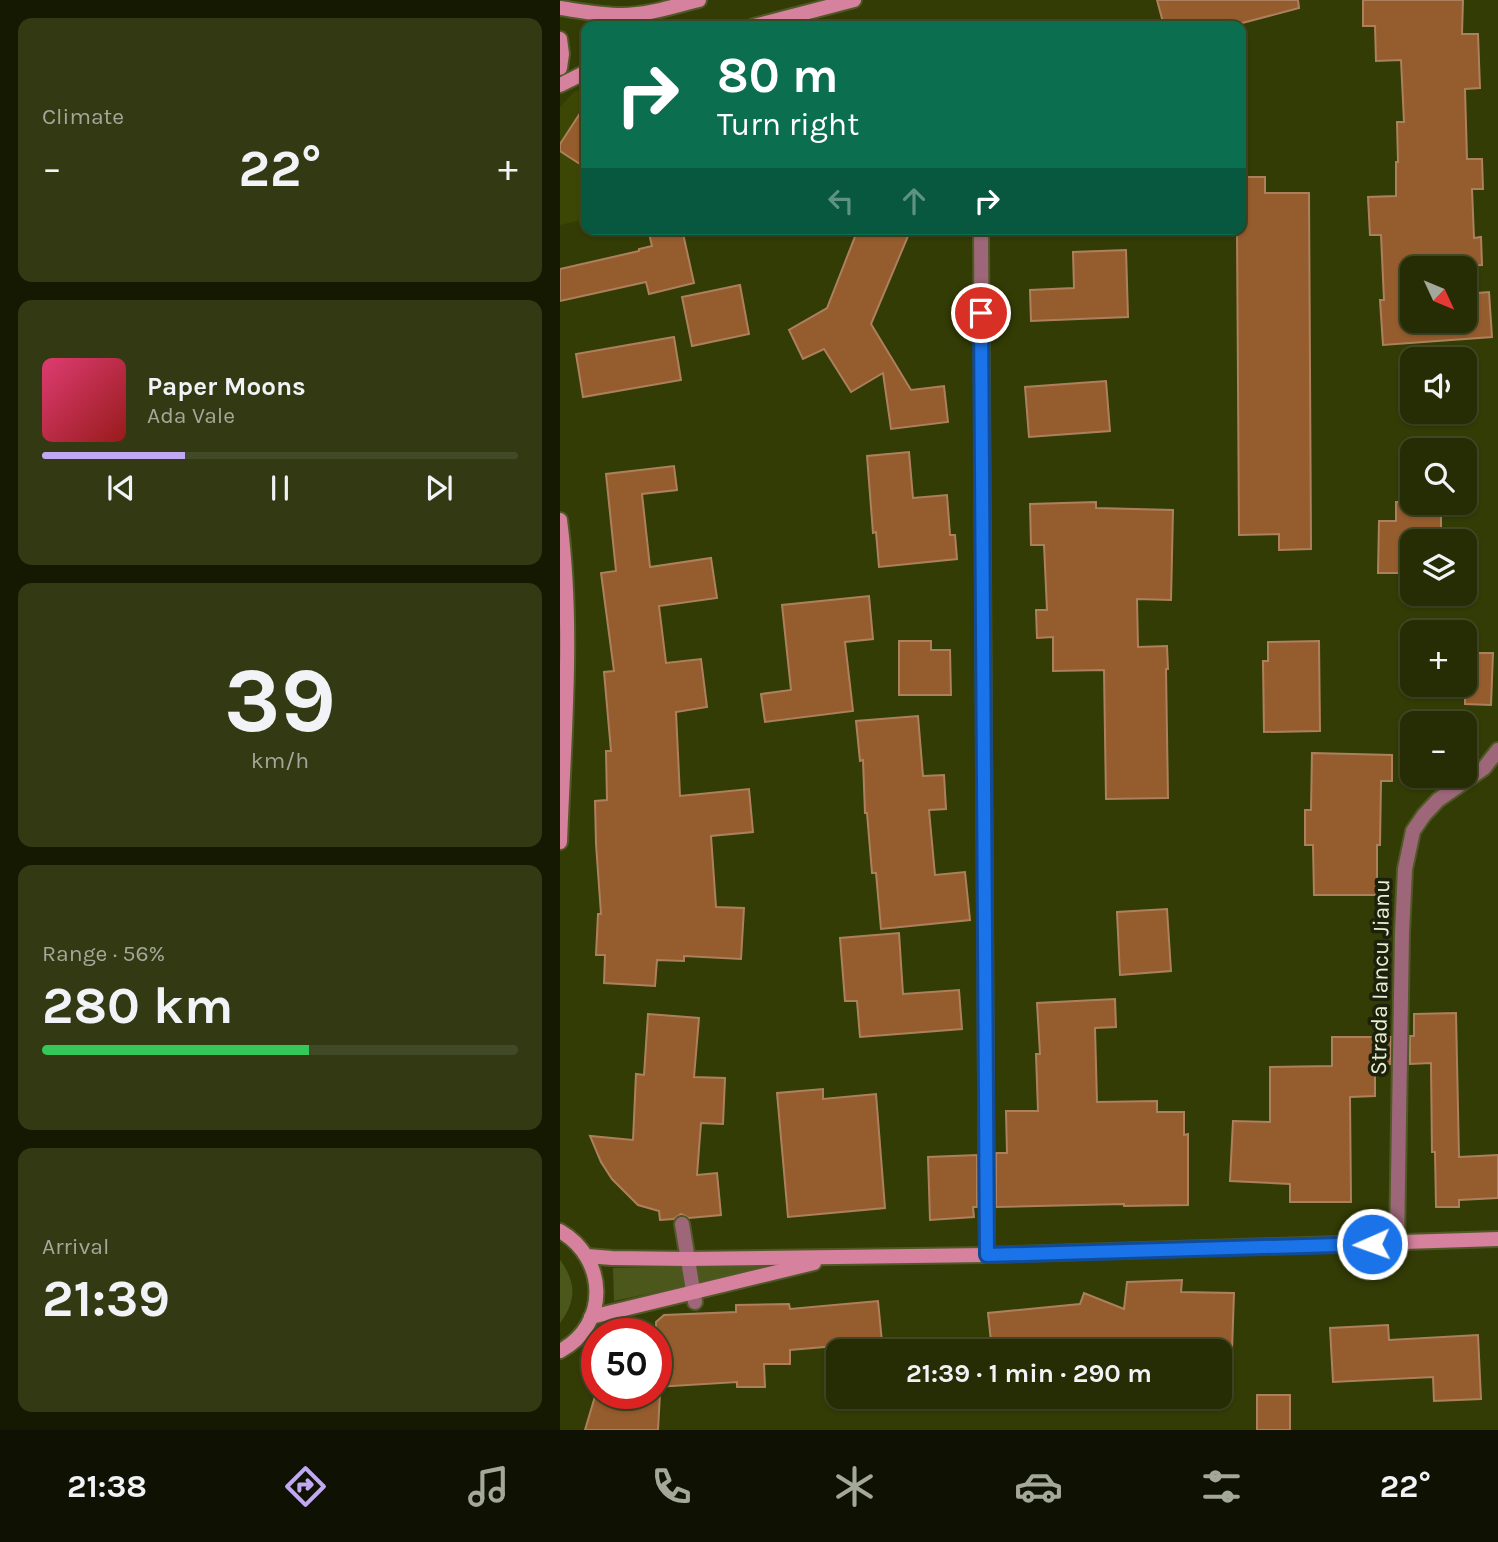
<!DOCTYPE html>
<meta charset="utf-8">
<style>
body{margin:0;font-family:Karla,sans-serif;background:#323913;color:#f1f3f6;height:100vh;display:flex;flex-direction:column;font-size:26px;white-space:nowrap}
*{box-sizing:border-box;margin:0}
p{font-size:23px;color:#a4a89a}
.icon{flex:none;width:38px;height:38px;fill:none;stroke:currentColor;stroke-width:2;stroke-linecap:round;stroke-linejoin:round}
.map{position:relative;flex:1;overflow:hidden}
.side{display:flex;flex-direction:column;gap:18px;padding:18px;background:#151902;width:560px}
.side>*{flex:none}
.banner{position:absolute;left:21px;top:21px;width:665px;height:214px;border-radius:14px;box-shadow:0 2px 5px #0004,0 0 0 2px #424926;background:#0b6e4f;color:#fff;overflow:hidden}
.needle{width:46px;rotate:134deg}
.tools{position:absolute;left:840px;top:256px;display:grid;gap:14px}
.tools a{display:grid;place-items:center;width:77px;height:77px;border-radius:14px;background:#262d04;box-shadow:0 2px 5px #0004,0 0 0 2px #424926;font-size:35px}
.speed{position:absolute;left:21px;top:1318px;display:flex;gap:14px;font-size:35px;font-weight:700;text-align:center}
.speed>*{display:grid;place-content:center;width:91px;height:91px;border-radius:50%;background:#262d04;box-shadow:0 2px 5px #0004,0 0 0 2px #424926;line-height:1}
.speed .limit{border:10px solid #d22;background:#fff;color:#111}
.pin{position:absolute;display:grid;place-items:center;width:60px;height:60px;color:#fff;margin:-30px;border:4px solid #fff;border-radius:50%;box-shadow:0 2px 7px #0007}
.me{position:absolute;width:77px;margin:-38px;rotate:268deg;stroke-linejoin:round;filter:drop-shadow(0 0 5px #0008)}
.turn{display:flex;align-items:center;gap:24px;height:147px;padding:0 21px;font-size:32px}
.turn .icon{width:91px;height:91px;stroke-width:2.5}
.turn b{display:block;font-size:49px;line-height:60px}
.lanes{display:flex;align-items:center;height:66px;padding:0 21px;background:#0003;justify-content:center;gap:35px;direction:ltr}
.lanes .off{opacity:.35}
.big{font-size:52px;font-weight:700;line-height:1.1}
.side .card{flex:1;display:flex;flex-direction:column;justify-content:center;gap:10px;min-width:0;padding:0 24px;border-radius:14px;background:#323913}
.side .dial{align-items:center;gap:0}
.dial b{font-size:91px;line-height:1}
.song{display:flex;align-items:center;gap:21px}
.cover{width:84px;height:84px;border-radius:10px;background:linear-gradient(135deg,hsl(340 70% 55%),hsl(0 70% 35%))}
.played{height:7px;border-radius:4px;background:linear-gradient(90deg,#c0a8f3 30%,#424926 30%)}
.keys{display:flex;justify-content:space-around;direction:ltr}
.heat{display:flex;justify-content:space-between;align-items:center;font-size:38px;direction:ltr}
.charge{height:10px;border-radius:5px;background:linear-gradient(90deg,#34c759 56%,#424926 0)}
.trip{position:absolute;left:266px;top:1339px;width:406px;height:70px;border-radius:14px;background:#262d04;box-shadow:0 2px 5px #0004,0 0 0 2px #424926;font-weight:700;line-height:70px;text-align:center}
.tabs{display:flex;height:112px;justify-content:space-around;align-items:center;background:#0f1202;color:#a4a89a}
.tabs .icon{width:49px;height:49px}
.tabs .selected{color:#c0a8f3}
.tabs b{font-size:32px;color:#f1f3f6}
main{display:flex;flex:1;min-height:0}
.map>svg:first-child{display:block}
</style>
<main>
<section class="side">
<div class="card"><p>Climate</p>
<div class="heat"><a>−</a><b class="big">22°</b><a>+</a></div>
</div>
<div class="card">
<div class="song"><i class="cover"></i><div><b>Paper Moons</b><p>Ada Vale</p></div></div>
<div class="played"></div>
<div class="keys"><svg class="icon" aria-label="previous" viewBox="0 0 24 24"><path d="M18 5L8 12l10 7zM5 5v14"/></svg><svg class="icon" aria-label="pause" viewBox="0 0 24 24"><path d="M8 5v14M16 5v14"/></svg><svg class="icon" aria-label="next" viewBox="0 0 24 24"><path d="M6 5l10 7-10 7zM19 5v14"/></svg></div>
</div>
<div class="card dial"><b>39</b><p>km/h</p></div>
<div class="card"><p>Range · 56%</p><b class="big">280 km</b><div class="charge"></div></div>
<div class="card"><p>Arrival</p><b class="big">21:39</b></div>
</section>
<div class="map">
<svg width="938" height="1430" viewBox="0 0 938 1430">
<rect width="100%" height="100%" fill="#333c05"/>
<path fill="#3d4705" d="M26,87V219L0,225V107L14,92Z"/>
<g fill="#4c571b">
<path d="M0,1260C16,1282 17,1300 0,1323Z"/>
<path d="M229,1264L54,1301L53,1268Z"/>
</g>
<g fill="#955c2d" stroke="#ad805d" stroke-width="2">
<path d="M597,0H738L739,8L671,26H604Z"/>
<path d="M803,0H903L902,34H918L920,88L905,89L907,159H922L923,189H912L914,238L921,237L922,265L852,268V320H905V294L929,292L932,337L823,345L820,300H824L821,235H810L808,197L836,196V162H838L837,122H844L841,60L816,61L815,26H803Z"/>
<path d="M26,104V168L0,151V144Z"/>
<path d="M681,177H705V193H749L751,549L719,550V534L679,535L677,229H681Z"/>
<path d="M88,229H122L134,283L89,294L86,282L0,301V269L79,251V249L92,246Z"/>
<path d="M298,229H351L311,324L351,390L384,386L388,422L331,429L323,373L291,392L264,349L243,359L229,330L267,308Z"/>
<path d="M566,250L568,317L471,321L470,290L514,288L513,252Z"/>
<path d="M180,285L189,334L132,346L122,297Z"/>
<path d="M114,337L121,380L23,397L16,354Z"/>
<path d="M546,381L550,431L469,437L465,387Z"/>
<path d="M349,452L353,498L387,495L390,535H395L397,559L319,567L316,532L313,533L307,456Z"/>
<path d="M114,466L117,490L82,494L90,567L151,558L157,598L99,606L106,663L141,659L147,707L116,712L120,796L189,789L193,832L151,836L156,907L184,908L181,959L124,956V961L97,960L95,986L44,983L45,955H36L38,914H41L36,844L35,801L47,800L46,751H51L44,672L54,671L41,573L56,571L46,474Z"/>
<path d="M536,502V508L613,510L611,600L577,599L578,647L607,646L608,669H606L608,798L546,799L544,670L493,671V637L477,638L476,610H487L484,545H471L470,504Z"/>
<path d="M836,502H881V541H852V545H846V573H818L819,521H836Z"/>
<path d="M309,596L313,639L285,642L293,711L205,722L201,694L231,690L222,605Z"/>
<path d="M339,641H371V650H390L391,695H339Z"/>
<path d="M759,641L760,731L704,732L703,661H708V642Z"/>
<path d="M905,653H933L931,705L905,704Z"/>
<path d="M358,716L363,776L384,775L386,809L369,810L375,875L405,872L410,920L321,929L316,873H312L307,813H305L303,760L300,761L296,721Z"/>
<path d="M752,753L832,755V781H821L820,845H817V895H754L753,845H745V810H751Z"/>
<path d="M607,909L611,971L560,975L557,912Z"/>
<path d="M339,933L343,994L399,990L402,1029L300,1037L297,1001H285L280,938Z"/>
<path d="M555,999L556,1027L535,1028L537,1102L597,1101V1112H624V1135L628,1134V1205L564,1206V1204L436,1207V1153H447L446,1111H478L476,1054H480L477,1003Z"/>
<path d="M896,1013L899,1157L938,1155V1198L899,1200V1207H876L875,1152H872L871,1063L850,1064V1036H854V1014Z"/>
<path d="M88,1014L139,1018L134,1077L165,1078L163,1124L141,1123L137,1175L157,1173L161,1215L129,1218L121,1214L114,1219L100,1220L99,1211L78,1205L52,1179L41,1162L30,1136L73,1140L76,1074L84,1075Z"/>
<path d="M772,1037H831L830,1064H815V1096L790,1097L791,1202H730V1184L670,1181L673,1121L710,1122V1067L772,1066Z"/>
<path d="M263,1089V1099L316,1094L325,1208L228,1217L217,1093Z"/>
<path d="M417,1155V1207H413L414,1217L370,1220L368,1157Z"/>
<path d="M622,1280L621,1292L674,1293L672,1351H432L428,1313L520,1304L524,1293L564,1309L567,1282Z"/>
<path d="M318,1301L322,1342L230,1350V1364H204L205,1387H177V1382L96,1387V1322L104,1315L176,1312V1305L229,1304L230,1309Z"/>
<path d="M828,1325L829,1340L918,1335L921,1399L874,1401L873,1377L773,1382L770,1328Z"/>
<path d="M36,1393H100L98,1430H25Z"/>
<rect x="697" y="1395" width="33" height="35"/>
</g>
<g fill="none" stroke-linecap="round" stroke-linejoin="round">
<g stroke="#505926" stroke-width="18">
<path id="pedestrian" d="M122,1224L135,1302"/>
</g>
<g stroke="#505926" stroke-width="18">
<path id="minor" d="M421,229L427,1255"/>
</g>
<g stroke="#505926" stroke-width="18">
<path id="tertiary" d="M837,1243L842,933L845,869L853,831L864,815L878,800L924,768L938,750"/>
</g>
<g stroke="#505926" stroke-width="18">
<g id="secondary">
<path d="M0,8C20,11 41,15 62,15C88,15 114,6 139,0"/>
<path d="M194,26L294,0"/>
<path d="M0,39L2,54L0,68"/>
<path d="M0,85L26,72"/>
<path d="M0,520C14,627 4,735 0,842"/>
<path d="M0,1231C47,1258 50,1324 0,1351"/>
<path d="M27,1256L52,1258L128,1259L427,1255L938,1239"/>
<path d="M31,1317L254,1263"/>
</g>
</g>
<use href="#pedestrian" stroke="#9d6779" stroke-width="14"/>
<use href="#minor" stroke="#9d6779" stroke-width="14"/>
<use href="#tertiary" stroke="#9d6779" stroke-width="14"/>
<use href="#secondary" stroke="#d6819e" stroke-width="14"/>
</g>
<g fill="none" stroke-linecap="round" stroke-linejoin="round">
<g stroke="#114b97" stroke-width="18">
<path id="route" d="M421,313L427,1255L812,1244"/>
</g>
<use href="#route" stroke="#1a73e8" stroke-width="12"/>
</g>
<g text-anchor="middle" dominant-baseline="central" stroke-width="7" stroke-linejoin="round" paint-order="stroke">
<g font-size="23" fill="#e8efd3" stroke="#1c210b">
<text transform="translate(820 977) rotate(-89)">Strada Iancu Jianu</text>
</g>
</g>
</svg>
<div class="tools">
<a><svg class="needle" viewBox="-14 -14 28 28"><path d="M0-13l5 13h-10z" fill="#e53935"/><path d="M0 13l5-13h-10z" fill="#a4a89a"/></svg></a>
<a><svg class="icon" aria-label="sound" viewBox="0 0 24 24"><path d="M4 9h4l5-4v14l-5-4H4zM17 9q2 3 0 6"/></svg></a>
<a><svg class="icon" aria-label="search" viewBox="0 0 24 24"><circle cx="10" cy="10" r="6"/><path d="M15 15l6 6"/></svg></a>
<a><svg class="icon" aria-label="layers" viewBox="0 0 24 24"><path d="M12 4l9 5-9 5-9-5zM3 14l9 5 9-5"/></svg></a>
<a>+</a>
<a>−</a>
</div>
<div class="speed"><div class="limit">50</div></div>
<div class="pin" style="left:421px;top:313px;background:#d93025"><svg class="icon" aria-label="arrive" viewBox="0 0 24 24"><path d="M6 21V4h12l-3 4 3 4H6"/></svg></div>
<svg class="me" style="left:812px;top:1244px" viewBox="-20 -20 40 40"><circle r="17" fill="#1a73e8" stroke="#fff" stroke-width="3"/><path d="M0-11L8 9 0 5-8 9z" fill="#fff"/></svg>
<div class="trip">21:39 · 1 min · 290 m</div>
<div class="banner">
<div class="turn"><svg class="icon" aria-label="right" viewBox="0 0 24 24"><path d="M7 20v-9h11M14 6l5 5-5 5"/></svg><div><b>80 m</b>Turn right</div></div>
<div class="lanes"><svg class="icon off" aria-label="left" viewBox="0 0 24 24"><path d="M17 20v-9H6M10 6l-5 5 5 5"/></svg><svg class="icon off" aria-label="ahead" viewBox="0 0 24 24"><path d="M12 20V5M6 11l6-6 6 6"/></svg><svg class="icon" aria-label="right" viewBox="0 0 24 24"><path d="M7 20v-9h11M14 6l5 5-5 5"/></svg></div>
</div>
</div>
</main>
<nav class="tabs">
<b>21:38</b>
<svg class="icon selected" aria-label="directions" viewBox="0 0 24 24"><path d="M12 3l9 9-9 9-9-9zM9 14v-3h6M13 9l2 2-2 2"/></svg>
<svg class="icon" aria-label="music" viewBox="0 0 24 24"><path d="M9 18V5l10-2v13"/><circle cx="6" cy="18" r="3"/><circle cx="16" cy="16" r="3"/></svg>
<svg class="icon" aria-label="phone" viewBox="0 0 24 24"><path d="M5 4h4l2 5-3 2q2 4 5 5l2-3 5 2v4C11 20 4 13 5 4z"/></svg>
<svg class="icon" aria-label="climate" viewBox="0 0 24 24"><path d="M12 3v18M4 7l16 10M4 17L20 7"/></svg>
<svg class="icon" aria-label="car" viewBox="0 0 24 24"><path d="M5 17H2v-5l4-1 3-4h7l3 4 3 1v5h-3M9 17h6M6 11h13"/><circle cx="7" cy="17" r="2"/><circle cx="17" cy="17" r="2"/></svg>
<svg class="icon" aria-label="filters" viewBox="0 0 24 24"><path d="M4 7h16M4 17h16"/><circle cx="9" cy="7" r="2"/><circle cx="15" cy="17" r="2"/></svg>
<b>22°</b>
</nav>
